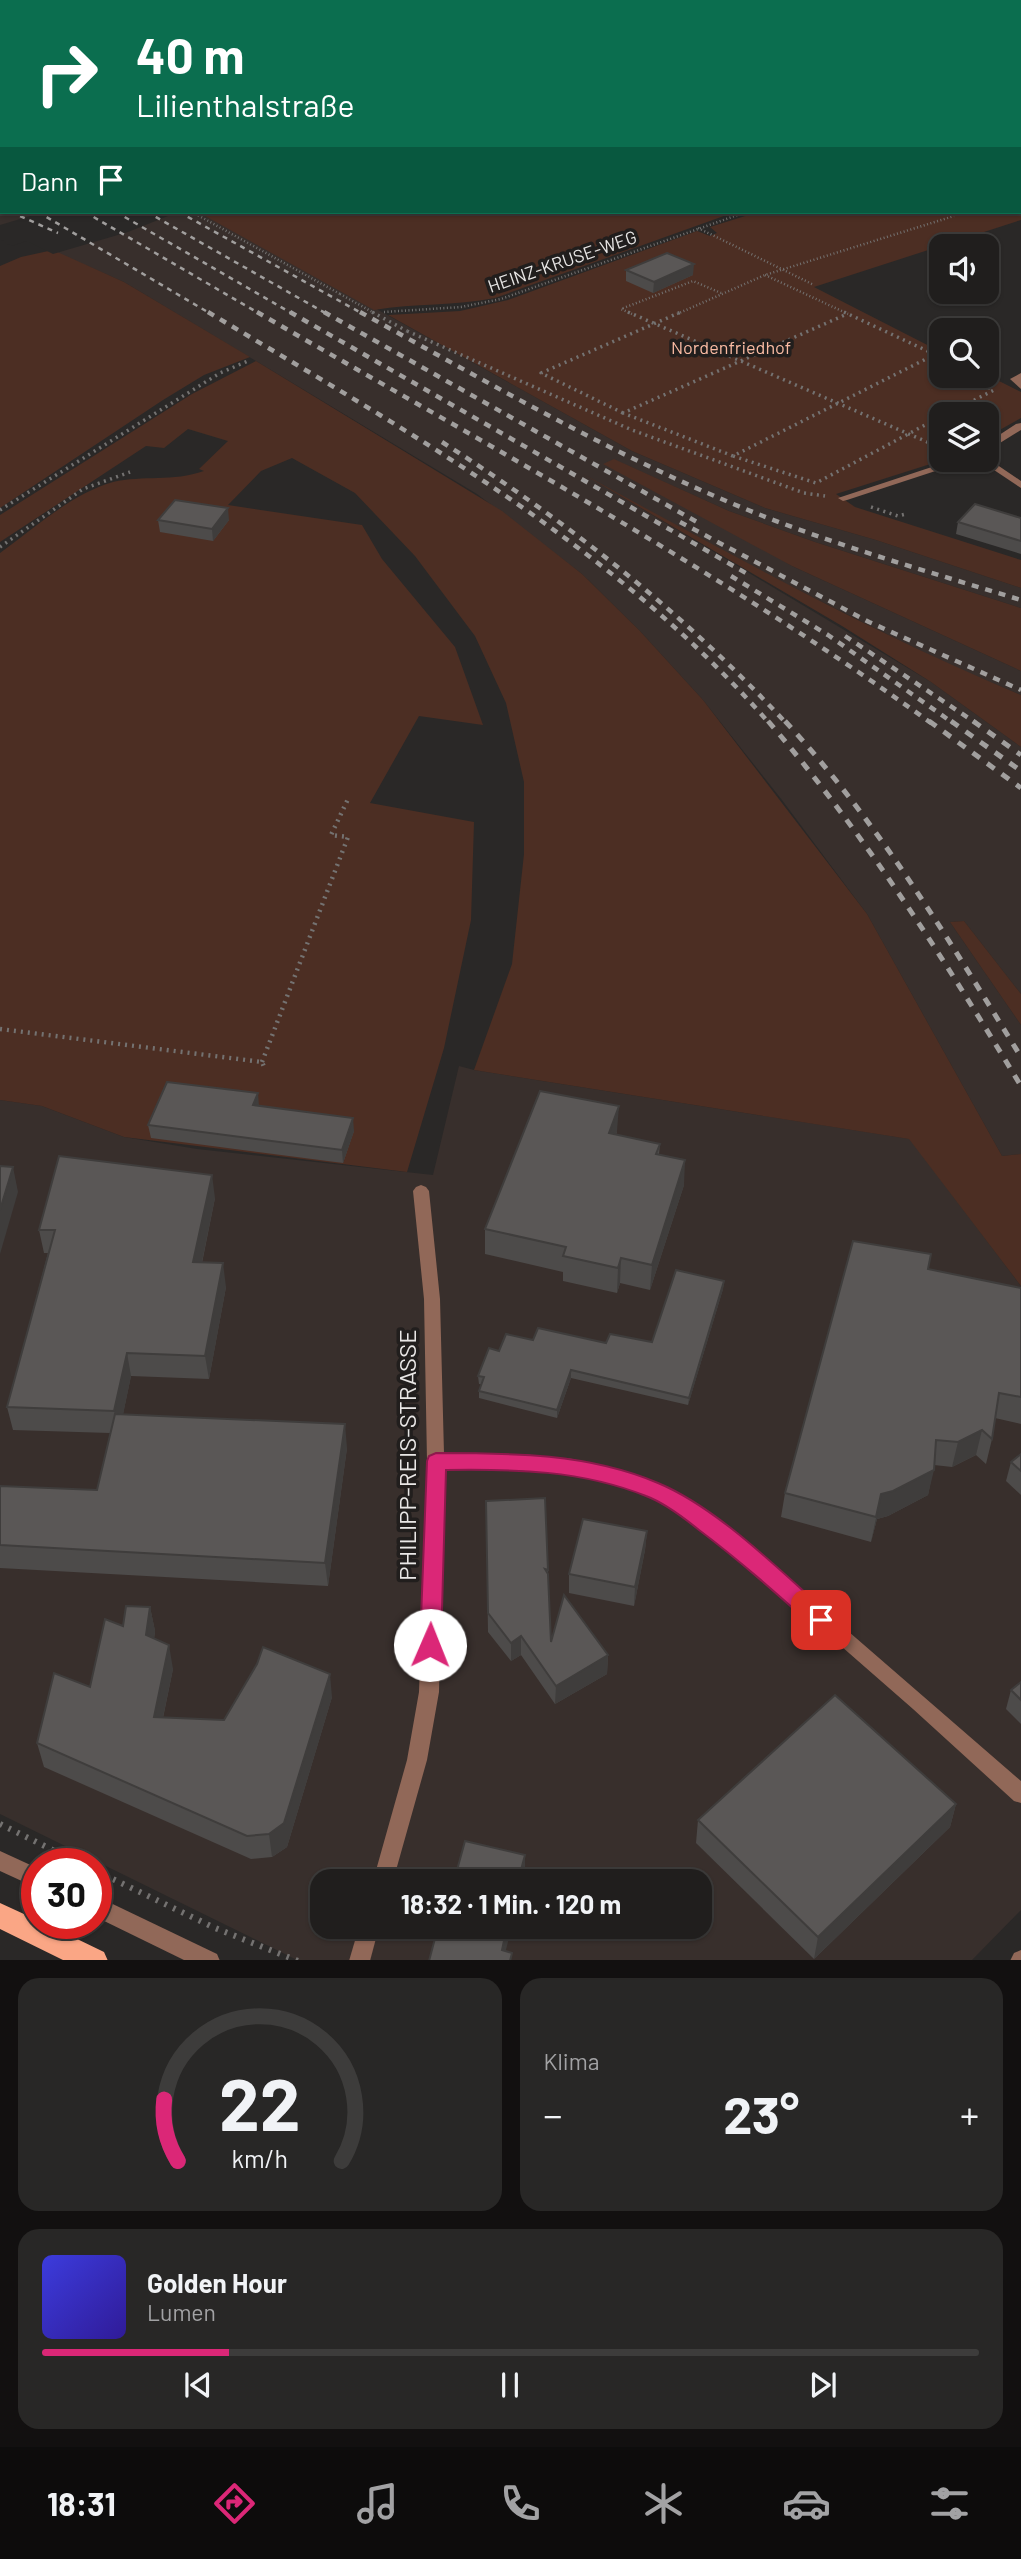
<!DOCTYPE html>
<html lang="de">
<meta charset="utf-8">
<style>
body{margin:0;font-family:Barlow,sans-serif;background:#282726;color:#f1f3f6;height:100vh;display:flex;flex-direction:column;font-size:26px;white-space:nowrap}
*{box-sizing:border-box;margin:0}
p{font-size:23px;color:#a2a2a4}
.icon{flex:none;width:38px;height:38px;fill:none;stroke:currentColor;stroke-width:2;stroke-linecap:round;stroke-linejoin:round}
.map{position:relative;height:1960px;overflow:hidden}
.sheet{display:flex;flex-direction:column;gap:18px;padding:18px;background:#121010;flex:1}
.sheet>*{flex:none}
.guide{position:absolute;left:0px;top:0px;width:1022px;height:214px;box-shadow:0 2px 5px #0004,0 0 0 2px #3d3c3b;background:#0b6e4f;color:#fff;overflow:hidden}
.tools{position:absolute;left:929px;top:234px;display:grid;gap:14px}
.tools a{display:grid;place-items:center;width:70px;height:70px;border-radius:14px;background:#201e1d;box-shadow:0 2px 5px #0004,0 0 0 2px #3d3c3b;font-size:35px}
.speed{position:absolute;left:21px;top:1848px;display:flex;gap:14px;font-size:35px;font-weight:700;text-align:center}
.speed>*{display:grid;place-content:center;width:91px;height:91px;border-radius:50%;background:#201e1d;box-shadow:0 2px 5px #0004,0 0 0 2px #3d3c3b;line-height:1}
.speed .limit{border:10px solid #d22;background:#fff;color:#111}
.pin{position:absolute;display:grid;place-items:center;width:60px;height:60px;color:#fff;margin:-30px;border-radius:14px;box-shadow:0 4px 10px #0006}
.me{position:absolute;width:77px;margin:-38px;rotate:1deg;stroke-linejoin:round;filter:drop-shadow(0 0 5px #0008)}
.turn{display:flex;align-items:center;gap:24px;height:147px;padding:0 21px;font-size:32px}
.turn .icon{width:91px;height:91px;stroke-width:2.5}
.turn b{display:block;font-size:49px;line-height:60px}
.then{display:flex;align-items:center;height:66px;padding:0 21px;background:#0003;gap:14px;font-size:26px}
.big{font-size:52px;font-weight:700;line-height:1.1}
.sheet .card{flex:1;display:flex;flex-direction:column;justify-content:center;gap:10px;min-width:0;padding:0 24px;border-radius:21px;background:#282726}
.sheet .dial{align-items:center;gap:0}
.dial svg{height:182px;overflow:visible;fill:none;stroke:#3d3c3b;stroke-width:7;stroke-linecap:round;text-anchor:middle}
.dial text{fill:#f1f3f6;stroke:none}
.song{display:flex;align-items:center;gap:21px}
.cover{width:84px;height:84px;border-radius:10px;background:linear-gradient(135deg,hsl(240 70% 55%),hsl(250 70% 35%))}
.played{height:7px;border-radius:4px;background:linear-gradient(90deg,#db2777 20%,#3d3c3b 20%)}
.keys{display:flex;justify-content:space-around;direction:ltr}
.heat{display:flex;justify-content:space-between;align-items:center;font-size:38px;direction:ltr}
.sheet .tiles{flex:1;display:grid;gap:18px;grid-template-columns:1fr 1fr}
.card:last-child{grid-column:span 2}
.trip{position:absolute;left:310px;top:1869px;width:402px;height:70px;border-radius:21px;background:#201e1d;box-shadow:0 2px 5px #0004,0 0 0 2px #3d3c3b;font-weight:700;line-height:70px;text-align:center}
.tab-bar{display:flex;height:112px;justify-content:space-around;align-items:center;background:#0d0c0c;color:#a2a2a4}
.tab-bar .icon{width:49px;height:49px}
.tab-bar .selected{color:#db2777}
.tab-bar b{font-size:32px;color:#f1f3f6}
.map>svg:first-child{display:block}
</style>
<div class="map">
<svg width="1021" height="1961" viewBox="0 0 1021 1961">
<rect width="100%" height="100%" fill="#2a2827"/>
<g fill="#382f2c" fill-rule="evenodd">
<path d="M0,0H551L2,2V212H202L632,451L765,508L876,540L1021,588V608L815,542L729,511L615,460L792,566L1021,671V695L953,667L772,577L614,492L931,682L1021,747V994L964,921L950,922L1021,1025V1154L1002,1156L867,914L782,800L703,700L639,630L582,574L477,494L256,361L124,282L0,228Z"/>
<path d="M459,1066L474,1070L910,1139L1021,1286V1910L972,1960H297L0,1814V1100L42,1106L124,1137L197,1149L433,1175ZM322,1881H700V1927H322Z"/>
</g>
<g fill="#4c2e23">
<path d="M1021,152V220L814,287L941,352L942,376L987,375L1021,392V418L987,437V415H942L943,460L836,494L855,507L1021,560V588L876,540L765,508L632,451L388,315L460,311L508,300L697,231L710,236L717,233L710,227L758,212H1020Z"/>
<path d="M198,212H735L495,298C455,306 415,303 374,310Z"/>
<path d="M53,250L124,282L250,357L204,375L163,400L0,508V266L21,257Z"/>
<path d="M256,361L502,511L582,574L639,630L703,700L867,914L1002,1156L1021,1154V1286L909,1139L474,1070L512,964L524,854V782L506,703L475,636L415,556L355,493L292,458L261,471L228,505L362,525L382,559L455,647L483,725L419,716L370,803L474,822L471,920L444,1048L407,1172L124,1137L42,1106L0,1100V553C35,528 71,494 113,482C143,475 173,482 204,471L199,469L228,441L188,429L164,448L146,446L0,542V515L192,394Z"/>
<path d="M614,459L729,511L815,542L1021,608V671L792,566L603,464Z"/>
<path d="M583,474C726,552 870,632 1021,695V747L931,682L842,626Z"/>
<path d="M964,921L1021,994V1025L950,922Z"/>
</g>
<path fill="#2a2827" d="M44,212H178L128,232L53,254L27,241L11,246L0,239V225Z"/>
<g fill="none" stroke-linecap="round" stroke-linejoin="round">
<g stroke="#747271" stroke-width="2.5" stroke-dasharray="1 2.5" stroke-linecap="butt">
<path d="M535,2L541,0"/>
<path d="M725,2L731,0"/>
<path d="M192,212L340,294"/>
<path d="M0,213L5,212"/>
<path d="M698,228L814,285"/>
<path d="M765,275L848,314"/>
<path d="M384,312L461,307L501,299L746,212"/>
<path d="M632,314L621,309L693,281L721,293"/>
<path d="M677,314L765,275L954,216"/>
</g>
<g stroke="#747271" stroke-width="3.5" stroke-dasharray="2 4.5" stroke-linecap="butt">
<path d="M628,312L941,448"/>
<path d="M844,312L934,354L929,358"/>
<path d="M407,331L632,430L804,493L825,496"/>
<path d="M942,365L928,358L733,456L816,483L942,416"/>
<path d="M965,376L993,390"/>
<path d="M623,413L541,373L681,312"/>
<path d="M945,415L994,390"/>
<path d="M733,456L623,413L847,314"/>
<path d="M871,507L898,516L906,514"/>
<path d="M0,510L220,373L248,361"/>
<path d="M0,547L83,489L130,472"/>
</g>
<g stroke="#747271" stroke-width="4.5" stroke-dasharray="2 5" stroke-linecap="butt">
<path d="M0,1029L262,1062L265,1069"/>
<path d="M262,1062L348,837L331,835L348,799"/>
</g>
<g stroke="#747271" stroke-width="6" stroke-dasharray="2.5 7" stroke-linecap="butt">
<path d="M0,1824L81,1864"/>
<path d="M96,1871L215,1928L298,1961"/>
</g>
<g fill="#916858" fill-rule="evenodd">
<path d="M0,1851L37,1868V1888L0,1871Z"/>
<path d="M96,1896L217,1954L220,1961H186L96,1917Z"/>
</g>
<g fill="#916858" fill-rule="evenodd">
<path d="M1021,373V389L1010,379Z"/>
<path d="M1021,423V430L987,451V443L1016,424Z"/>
<path d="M987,458L1021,481V488L979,460H987Z"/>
<path d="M953,460H969L847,500L843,501L838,498Z"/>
<path d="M421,1185L426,1187L429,1191L440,1299L444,1454H521L573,1459L658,1484L690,1502L750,1546L1021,1781V1803L1014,1801L913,1709L738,1556L678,1512L647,1495L573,1473L521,1468H444L439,1692L427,1760L393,1881H373L407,1760L419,1692L427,1461L424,1299L413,1191L416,1187Z"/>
<path d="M359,1927H379L370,1961H349Z"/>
<path d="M1021,1950V1961H1010L1014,1953Z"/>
</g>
<g fill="#cc8b72" fill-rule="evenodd">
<path d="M423,0H437L435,2Z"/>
<rect x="0" y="168" width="2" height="4"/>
</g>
<path fill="#faa685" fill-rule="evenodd" d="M0,1903L37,1920V1923H44L104,1952L108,1961H65L0,1929Z"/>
<g stroke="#a19f9e" stroke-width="2.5" stroke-dasharray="5 5" stroke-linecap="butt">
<path d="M337,2L347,0"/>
<path d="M357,2L369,0"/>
<path d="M0,116L2,118"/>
<path d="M11,212L58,233"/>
<path d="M38,212L211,314"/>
<path d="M85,212L260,314"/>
<path d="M116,212L293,314"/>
<path d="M147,212L327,314"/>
<path d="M179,212L363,314"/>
</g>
<g stroke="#a19f9e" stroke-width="4.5" stroke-dasharray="7 7" stroke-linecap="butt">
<path d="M208,312C407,431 615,546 769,723"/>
<path d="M257,312C485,444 718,569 931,723"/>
<path d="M290,312L751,576"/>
<path d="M324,312L697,522"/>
<path d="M360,312C491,384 619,459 758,514C844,548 933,573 1021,600"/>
<path d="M442,442C569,523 684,613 786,723"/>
<path d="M680,522L869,622L1021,690"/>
<path d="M731,576L828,635L953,723"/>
<path d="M845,636L976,723"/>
</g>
<g stroke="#a19f9e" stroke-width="5" stroke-dasharray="9 9" stroke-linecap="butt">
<path d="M768,721C865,834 944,959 1021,1086"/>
<path d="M785,721C879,823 949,940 1021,1057"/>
<path d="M929,721L1021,788"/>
<path d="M951,721L1021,771"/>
<path d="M973,721L1021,755"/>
</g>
<path stroke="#747271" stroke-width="2.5" stroke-dasharray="1 2.5" stroke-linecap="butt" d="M340,294L376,314"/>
<path stroke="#747271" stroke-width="3.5" stroke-dasharray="2 4.5" stroke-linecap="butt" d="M372,312L407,331"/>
</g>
<g fill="#4d4b4a">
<path d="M626,270L693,275L653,293L626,281Z"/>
<path d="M1021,518V554L956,534L958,522Z"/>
<path d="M158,520H229L213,541L160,532Z"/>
<path d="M259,1106L354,1131L343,1163L151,1138L148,1125Z"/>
<path d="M617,1131L616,1135L660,1144L659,1154L684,1185L650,1290L620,1283L617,1293L563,1281V1272L485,1254V1229Z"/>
<path d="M215,1198L202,1263L226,1287L209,1379L131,1376L123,1414L347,1448L328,1586L0,1568V1486L97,1490L110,1433L13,1430L7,1407L48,1253H44L39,1230Z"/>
<path d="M928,1269L1021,1288V1424L995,1418L992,1439L986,1464L976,1455L952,1467L934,1465L928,1495L888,1516L877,1519L871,1542L781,1517L785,1493Z"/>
<path d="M724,1281L723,1289L688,1405L571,1378L557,1418L479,1398V1391L481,1384H479L478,1376L499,1351L606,1343L652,1342Z"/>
<path d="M1021,1454V1495L1006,1481L1011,1462Z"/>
<path d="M545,1498L551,1642L608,1655L607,1674L555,1704L521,1655L511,1661L488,1632L486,1501Z"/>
<path d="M647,1531L645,1550L634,1606L569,1593V1574Z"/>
<path d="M150,1607L155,1631L154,1639L173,1669L163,1718L224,1720L332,1697L287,1847L272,1857L251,1859L44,1767L37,1743L90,1687L123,1626Z"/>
<path d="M1021,1682V1724L1006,1709L1011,1690Z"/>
<path d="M956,1804L950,1827L814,1959L696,1843L698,1820Z"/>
</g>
<g fill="#3f3d3c">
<path d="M694,264L693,275L653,293L654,282Z"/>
<path d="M228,508L229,520L213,541L212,529Z"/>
<path d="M258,1093L259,1106L253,1105Z"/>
<path d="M619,1106L617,1131L608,1158L609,1133Z"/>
<path d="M353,1118L354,1131L343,1163L342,1150Z"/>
<path d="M685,1160L684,1185L650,1290L652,1265Z"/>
<path d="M13,1167L18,1192L0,1254V1210Z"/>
<path d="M212,1175L215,1198L197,1286L193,1262Z"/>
<path d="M621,1258L620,1283L617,1293L618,1268Z"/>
<path d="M223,1263L226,1287L209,1379L205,1356Z"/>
<path d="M724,1281L723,1289L688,1405L689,1398Z"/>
<path d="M127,1353L131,1376L119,1434L114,1411Z"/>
<path d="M571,1370V1378L557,1418V1410Z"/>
<path d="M345,1424L347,1448L328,1586L325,1563Z"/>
<path d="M982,1430L976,1455L952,1467L958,1442Z"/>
<path d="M934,1470L928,1495L888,1516L877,1519L871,1542L881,1494Z"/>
<path d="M647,1531L645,1550L634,1606L635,1587Z"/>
<path d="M150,1607L155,1631L151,1660L146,1635Z"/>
<path d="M521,1636V1655L511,1661V1643Z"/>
<path d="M169,1645L173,1669L158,1741L154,1717Z"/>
<path d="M608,1655L607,1674L555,1704L556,1686Z"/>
<path d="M330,1674L332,1697L287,1847L272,1857L269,1834Z"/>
<path d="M956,1804L950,1827L814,1959L818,1937Z"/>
<path d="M525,1855V1872L523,1881H518Z"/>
<path d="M507,1927H512L503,1961L502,1950Z"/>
</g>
<g fill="#5a5756" stroke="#3f3d3c" stroke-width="2">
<path d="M667,253L694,264L654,282L626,270Z"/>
<path d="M175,500L228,508L212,529L158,520Z"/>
<path d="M975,504L1021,518V541L958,522Z"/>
<path d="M167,1082L258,1093L253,1105L353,1118L342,1150L148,1125Z"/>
<path d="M540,1091L619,1106L609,1133L660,1144L656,1154L685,1160L652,1265L621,1258L618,1268L563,1256L566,1247L485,1229Z"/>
<path d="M59,1156L212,1175L193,1262L223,1263L205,1356L127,1353L114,1411L7,1407L55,1230H39Z"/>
<path d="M0,1166L13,1167L0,1210Z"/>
<path d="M853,1241L931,1254L928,1269L1021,1288V1397L999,1393L992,1439L982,1430L958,1442L936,1440L934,1470L893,1491L881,1494L876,1517L785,1493Z"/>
<path d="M676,1270L724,1281L689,1398L571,1370L557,1410L479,1391L484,1377L478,1376L489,1348L499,1351L506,1334L533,1340L538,1328L606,1343L610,1334L652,1342Z"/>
<path d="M115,1414L345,1424L325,1563L0,1545V1486L97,1490Z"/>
<path d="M1021,1454V1471L1011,1462Z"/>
<path d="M545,1498L548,1570L545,1569L548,1574L551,1642L564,1595L608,1655L556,1686L521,1636L511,1643L488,1613L486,1501Z"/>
<path d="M583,1519L647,1531L635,1587L569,1574Z"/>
<path d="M126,1606L150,1607L146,1635L169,1645L154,1717L224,1720L257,1664L263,1647L330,1674L284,1823L269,1834L247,1836L37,1743L54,1673L90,1687L105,1619L123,1626Z"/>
<path d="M1021,1682V1700L1011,1690Z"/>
<path d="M835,1695L956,1804L818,1937L698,1820Z"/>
<path d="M465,1841L525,1855L518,1881H454Z"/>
<path d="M438,1927H507L502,1950L512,1953L510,1961H429Z"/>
</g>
<path fill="#db2777" stroke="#8e194d" stroke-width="2" d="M436,1453C512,1453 588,1453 658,1483C718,1508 779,1570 828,1613L831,1620L828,1626L821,1629L813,1626C776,1593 739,1560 699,1530C683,1517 665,1503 646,1496C581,1470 515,1469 446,1470L441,1645L438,1652L430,1655L423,1652L420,1645L427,1461L429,1456Z"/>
<g text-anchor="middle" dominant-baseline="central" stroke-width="7" stroke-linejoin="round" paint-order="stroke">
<g font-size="18" fill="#e9e7e6" stroke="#211e1d">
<text transform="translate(562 261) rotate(-19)">HEINZ-KRUSE-WEG</text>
</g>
<g font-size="18" fill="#fabba3" stroke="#211e1d">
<text x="731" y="347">Nordenfriedhof</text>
</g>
<g font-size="24" fill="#e9e7e6" stroke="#211e1d">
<text transform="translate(406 1455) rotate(-90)">PHILIPP-REIS-STRASSE</text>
</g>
</g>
</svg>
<div class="tools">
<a><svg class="icon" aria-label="sound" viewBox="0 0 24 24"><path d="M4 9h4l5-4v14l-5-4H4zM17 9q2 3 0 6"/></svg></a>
<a><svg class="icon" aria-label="search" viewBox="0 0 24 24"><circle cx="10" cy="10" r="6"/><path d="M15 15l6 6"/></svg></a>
<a><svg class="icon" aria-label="layers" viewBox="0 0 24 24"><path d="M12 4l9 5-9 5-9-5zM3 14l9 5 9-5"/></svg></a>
</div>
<div class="speed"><div class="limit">30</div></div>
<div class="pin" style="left:821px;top:1620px;background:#d93025"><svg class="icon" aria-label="arrive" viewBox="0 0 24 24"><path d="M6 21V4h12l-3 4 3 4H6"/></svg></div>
<svg class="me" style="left:430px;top:1645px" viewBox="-20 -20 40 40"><circle r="19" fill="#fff"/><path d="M0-13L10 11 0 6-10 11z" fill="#db2777"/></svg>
<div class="trip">18:32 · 1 Min. · 120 m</div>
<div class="guide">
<div class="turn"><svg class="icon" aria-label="right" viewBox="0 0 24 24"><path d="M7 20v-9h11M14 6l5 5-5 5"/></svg><div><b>40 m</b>Lilienthalstraße</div></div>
<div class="then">Dann<svg class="icon" aria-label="arrive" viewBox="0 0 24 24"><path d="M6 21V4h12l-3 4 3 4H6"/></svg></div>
</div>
</div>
<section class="sheet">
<div class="tiles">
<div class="card dial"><svg viewBox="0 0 100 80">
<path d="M14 69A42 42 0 1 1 86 69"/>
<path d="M14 69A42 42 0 0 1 8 42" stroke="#db2777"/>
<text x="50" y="56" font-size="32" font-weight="700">22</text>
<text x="50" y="72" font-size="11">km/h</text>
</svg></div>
<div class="card"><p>Klima</p>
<div class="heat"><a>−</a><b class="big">23°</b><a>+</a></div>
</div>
<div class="card">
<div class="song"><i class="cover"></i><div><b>Golden Hour</b><p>Lumen</p></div></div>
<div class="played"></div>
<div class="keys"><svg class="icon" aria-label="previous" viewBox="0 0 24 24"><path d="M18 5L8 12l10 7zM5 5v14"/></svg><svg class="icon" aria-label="pause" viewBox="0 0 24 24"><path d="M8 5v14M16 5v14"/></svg><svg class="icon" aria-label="next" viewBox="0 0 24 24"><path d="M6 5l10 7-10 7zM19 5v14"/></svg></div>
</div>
</div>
</section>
<nav class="tab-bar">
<b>18:31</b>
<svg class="icon selected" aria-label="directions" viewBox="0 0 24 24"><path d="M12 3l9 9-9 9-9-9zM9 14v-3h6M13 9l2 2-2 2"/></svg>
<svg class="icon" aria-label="music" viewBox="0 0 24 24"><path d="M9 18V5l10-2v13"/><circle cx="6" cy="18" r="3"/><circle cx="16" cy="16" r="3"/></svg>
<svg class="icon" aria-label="phone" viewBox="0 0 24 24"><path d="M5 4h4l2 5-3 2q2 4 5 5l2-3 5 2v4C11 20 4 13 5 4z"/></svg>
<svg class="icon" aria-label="climate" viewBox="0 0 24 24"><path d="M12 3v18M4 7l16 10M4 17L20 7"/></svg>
<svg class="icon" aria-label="car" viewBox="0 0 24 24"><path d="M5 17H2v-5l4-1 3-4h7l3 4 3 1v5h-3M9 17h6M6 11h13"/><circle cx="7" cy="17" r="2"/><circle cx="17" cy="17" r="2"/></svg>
<svg class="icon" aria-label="filters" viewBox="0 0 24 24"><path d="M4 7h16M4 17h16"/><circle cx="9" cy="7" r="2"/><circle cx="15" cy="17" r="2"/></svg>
</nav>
